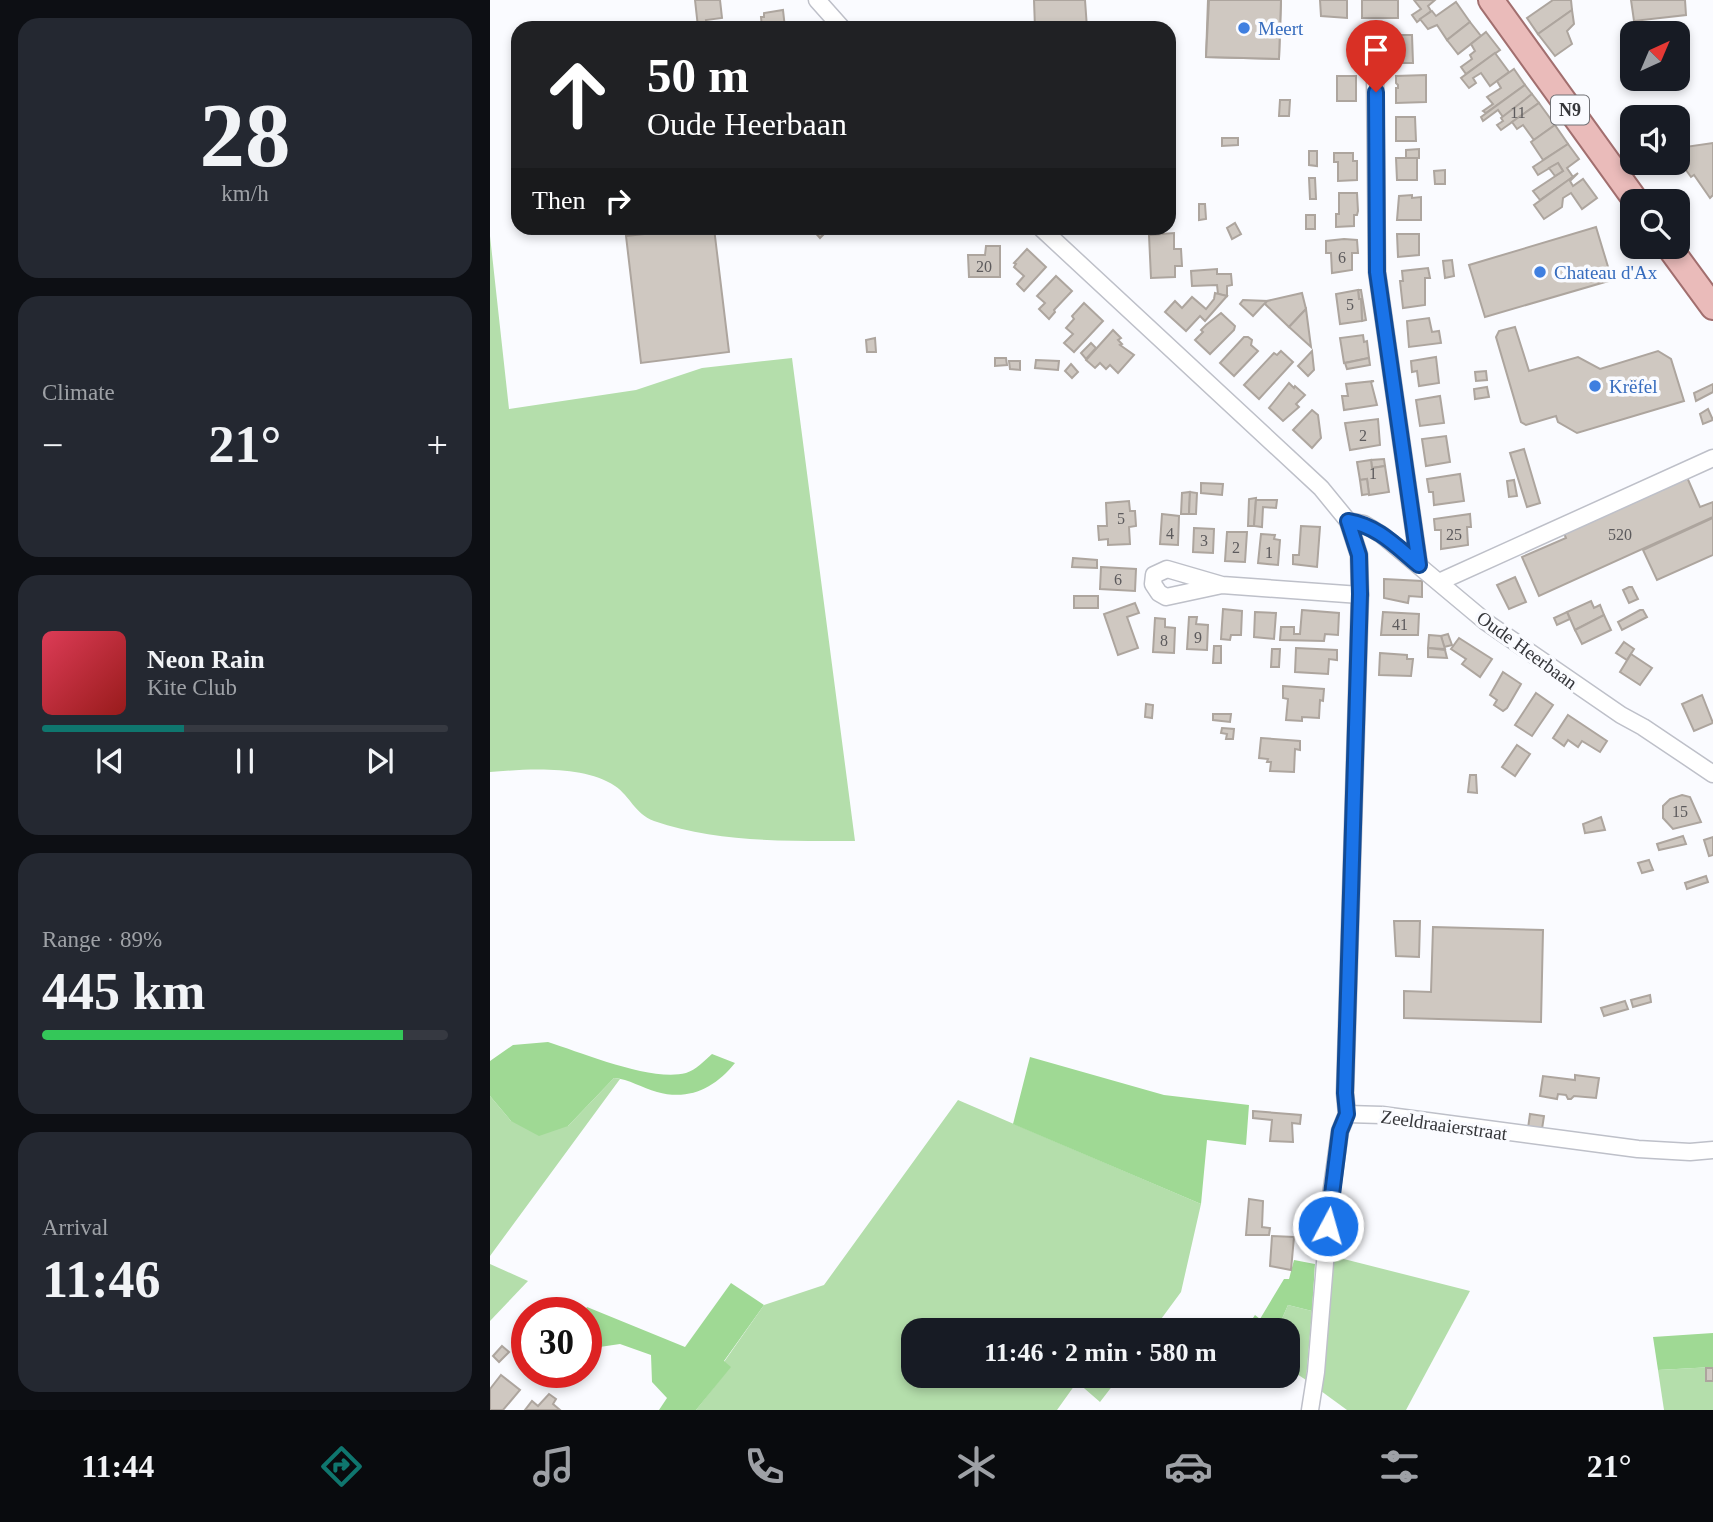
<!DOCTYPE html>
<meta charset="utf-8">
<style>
body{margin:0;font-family:"Times New Roman",serif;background:#242831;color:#f1f3f6;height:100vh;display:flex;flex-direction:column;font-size:26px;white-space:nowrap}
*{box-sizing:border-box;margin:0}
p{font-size:23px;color:#9ea1a6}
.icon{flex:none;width:38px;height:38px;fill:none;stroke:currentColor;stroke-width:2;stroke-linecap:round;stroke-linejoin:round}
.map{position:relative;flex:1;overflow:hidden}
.details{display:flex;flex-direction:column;gap:18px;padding:18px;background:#0d0f14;width:490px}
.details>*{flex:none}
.top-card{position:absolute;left:21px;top:21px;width:665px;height:214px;border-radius:21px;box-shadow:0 4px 10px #0003;background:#202124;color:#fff;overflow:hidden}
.needle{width:46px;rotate:44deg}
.fabs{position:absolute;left:1130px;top:21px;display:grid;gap:14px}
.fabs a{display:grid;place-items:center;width:70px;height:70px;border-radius:14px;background:#171b24;box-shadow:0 4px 10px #0003;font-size:35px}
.speed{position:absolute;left:21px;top:1297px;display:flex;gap:14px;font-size:35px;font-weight:700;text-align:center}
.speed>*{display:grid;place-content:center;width:91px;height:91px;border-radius:50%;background:#171b24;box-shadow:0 4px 10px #0003;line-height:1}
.speed .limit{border:10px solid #d22;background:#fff;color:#111}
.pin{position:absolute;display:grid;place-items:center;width:60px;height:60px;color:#fff;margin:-72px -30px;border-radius:50% 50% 50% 0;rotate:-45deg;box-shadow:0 0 7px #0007}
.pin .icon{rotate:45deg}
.me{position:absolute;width:77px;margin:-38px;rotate:6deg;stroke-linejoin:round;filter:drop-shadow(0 0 5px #0008)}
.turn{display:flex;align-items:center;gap:24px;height:147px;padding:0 21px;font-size:32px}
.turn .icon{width:91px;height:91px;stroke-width:2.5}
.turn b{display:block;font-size:49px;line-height:60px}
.then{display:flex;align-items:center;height:66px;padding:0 21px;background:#0003;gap:14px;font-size:26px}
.big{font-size:52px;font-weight:700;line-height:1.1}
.details .card{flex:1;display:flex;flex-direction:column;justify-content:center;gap:10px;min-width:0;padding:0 24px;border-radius:21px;background:#242831}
.details .dial{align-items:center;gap:0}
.dial b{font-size:91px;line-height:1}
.song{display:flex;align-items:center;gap:21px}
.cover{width:84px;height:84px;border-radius:10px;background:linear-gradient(135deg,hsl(350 70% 55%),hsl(0 70% 35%))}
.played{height:7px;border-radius:4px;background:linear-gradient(90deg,#0f766e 35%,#363941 35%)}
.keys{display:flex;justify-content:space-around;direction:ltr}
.heat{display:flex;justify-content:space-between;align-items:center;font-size:38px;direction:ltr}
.charge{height:10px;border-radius:5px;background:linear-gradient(90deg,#34c759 89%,#363941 0)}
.trip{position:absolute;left:411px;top:1318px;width:399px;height:70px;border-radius:21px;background:#171b24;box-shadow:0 4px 10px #0003;font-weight:700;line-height:70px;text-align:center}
.tabs{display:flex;height:112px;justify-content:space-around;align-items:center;background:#090b0e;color:#9ea1a6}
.tabs .icon{width:49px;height:49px}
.tabs .on{color:#0f766e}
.tabs b{font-size:32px;color:#f1f3f6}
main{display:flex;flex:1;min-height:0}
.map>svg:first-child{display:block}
</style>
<main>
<section class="details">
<div class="card dial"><b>28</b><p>km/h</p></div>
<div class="card"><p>Climate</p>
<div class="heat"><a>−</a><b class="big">21°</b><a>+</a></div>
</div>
<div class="card">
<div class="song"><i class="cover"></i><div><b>Neon Rain</b><p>Kite Club</p></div></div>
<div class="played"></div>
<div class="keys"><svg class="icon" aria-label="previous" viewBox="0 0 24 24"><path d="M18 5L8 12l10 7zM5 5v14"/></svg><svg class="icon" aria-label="pause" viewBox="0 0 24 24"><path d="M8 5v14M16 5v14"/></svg><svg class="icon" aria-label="next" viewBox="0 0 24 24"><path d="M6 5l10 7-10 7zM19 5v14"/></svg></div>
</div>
<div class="card"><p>Range · 89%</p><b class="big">445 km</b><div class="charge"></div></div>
<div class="card"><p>Arrival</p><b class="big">11:46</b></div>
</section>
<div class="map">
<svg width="1223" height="1410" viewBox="0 0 1223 1410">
<rect width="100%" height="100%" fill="#fafbff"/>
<g fill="#b4deab">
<path d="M0,236L19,409L146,390L212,368L302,358L365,841C299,841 228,843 164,821C144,813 141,797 125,786C93,765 38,769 0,772Z"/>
<path d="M124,1078L130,1079L0,1256V1096L21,1121L78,1126Z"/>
<path d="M468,1100L711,1204L691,1292L663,1330H424V1376H630L610,1402L587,1382L567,1410H206L240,1367L234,1362L274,1305L334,1285Z"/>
<path d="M842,1256L980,1291L916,1410H857L831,1391Z"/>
<path d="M0,1264L38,1281L0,1321Z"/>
<path d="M798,1305L822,1311L816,1380L798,1368V1330H787Z"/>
<path d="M1223,1367V1410H1174L1168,1370Z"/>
</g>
<g fill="#9fd994">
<path d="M58,1042C93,1053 161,1082 196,1073C206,1070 214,1061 222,1054L245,1063C225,1088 199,1101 167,1092C152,1088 139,1079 124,1078L78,1126L49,1136L21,1121L0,1096V1061L23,1045Z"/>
<path d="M540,1057L674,1095L759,1105L756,1145L717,1140L711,1204L523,1124Z"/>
<path d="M804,1260L825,1264L822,1311L798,1305L787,1330H755L765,1315L770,1319L794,1279H799Z"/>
<path d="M241,1283L274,1305L234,1361L241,1367L206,1410H169L177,1398L162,1382L161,1355L130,1344L96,1349V1312H93L97,1307L195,1347Z"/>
<path d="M1223,1333V1367L1168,1370L1163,1337Z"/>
</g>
<g fill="#cfc8c1" stroke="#ada59e" stroke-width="2">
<path d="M205,0H230L232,18L216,20L217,25L208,27Z"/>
<path d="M544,0H595L597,28H545Z"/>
<path d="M718,0H791L789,59L716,57Z"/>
<path d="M719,0H791L789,59L716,57Z"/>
<path d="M830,0H857V18L831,16Z"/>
<rect x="872" y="0" width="36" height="18"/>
<path d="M924,0H945L938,6L941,11L927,22L922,15L931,9Z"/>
<path d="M1063,0H1081L1082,10L1048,34L1037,18Z"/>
<path d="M1141,0H1195L1196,15L1144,21Z"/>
<path d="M966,2L980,22L957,40L947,25L938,29L930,19L942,11L946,16Z"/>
<path d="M293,10L295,28H272L271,17H274V13Z"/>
<path d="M1082,10L1084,24L1077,31L1082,44L1065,56L1048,34Z"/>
<path d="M980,22L991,36L968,54L957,40Z"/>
<path d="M996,32L1010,50L976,74L971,67L982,59L980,55L985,51L981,44Z"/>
<path d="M903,35H922L923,63H904V51H897V42H903Z"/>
<path d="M1005,53L1019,72L1000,86L991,73L983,78L986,83L979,88L971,78Z"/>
<path d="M1024,69L1035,85L996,113L993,111L1003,104L997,97L1011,88L1007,81Z"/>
<path d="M936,75V102L906,103V88H908V85L906,83V76Z"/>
<rect x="847" y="76" width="19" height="25"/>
<path d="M1035,85L1042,94L1027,107L1013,117L1008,110L993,121L991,117Z"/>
<path d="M1042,94L1049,103L1011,130L1007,125L1013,121L1011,118Z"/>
<path d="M790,100H800L799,116H789Z"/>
<path d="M1049,103L1065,125L1044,140L1033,125L1027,129L1022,122Z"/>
<path d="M906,117H925L926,141H906Z"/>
<path d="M1065,125L1078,144L1053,160L1041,142Z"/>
<path d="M732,138H748V145L732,146Z"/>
<path d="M1223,143V195L1220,198L1204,175L1201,177L1188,159V148Z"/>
<path d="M1078,144L1089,159L1077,168L1083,177L1050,200L1043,191L1073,171L1068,163L1048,175L1043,167Z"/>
<path d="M929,149V158H916V150Z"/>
<path d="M819,151H827V166L819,165Z"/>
<path d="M844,153H863V161H867V180L848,181V162H844Z"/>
<path d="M906,158H927V180H907Z"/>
<path d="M1068,163L1073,171L1065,176L1059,168Z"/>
<path d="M955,170V184H945L944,171Z"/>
<path d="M1088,173L1080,181L1083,186L1093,179L1107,198L1092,209L1081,193L1073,198L1072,207L1054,219L1044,205Z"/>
<path d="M819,178H825L826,199H820Z"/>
<path d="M849,193H867L868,211L867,215H864V226L846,227V214H849Z"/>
<path d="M922,195V198L931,197V220H907L909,196Z"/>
<path d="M709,204H715L716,219L709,220Z"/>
<rect x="816" y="215" width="9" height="14"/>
<path d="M745,223L751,234L742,239L737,228Z"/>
<path d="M1106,227L1122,280L995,317L979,265Z"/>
<path d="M210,228H224L239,352L151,363L136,236Z"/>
<path d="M324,228H336L338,230L330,238L322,229Z"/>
<path d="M684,233V249H691L692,266H685V277L661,278L659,235Z"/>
<path d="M907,234H929V255L908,257Z"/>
<path d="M854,239L867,240L868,253H862V270L842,273L841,253H836V241Z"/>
<path d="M496,246H510V277H479L478,255H495Z"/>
<path d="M537,249L556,267L534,291L527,284L534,276L524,267L526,264L524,263Z"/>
<path d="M962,260L964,276L955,278L953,261Z"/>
<path d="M938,268L940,278H935V305L913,308L910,281H913L912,271Z"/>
<path d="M727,269V274H741L742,285L737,286V296L728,294L727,285L702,286L701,271Z"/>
<path d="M566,276L582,291L564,310L565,312L559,319L549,309L555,303L547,296Z"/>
<path d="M868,290H871L876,320L872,321L871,299H869Z"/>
<path d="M868,290L869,299H871L872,321L850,324L846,294Z"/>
<path d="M725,293L737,296L715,321L710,316L696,331L675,312L685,301L692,308L702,297L716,309L724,299Z"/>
<path d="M812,293L816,309L799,327L775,304L777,301Z"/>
<path d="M753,300L777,301L763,316L750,304Z"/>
<path d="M594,303L613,321L584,352L574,343L583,334L576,328L584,319L582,316Z"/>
<path d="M816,309L821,347L799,327Z"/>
<path d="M731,313L745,326L744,330L720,354L705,340L713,332L711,330L716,325Z"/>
<path d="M939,318L942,332L949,331L951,343L919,347L917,321Z"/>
<path d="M1025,327L1039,371L1088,357L1110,369L1168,351L1181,359L1194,401L1087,433L1068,422L1066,416L1036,425L1031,422L1006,337L1009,331Z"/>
<path d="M623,330L631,338L628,340L632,344L630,345L644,355L628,373L620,365L616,369L610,363L605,368L596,360Z"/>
<path d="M873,335L874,342L877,341L879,358L854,363L850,338Z"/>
<path d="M754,337H758L762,340L761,345L768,351L744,376L730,363Z"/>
<path d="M385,338L386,352H377L376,340Z"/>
<path d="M601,343L606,348L596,359L591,353Z"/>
<path d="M791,351L803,362L769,399L754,385L784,353L787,355Z"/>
<path d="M822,351L824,370L818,376L808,366Z"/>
<path d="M946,357L949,383L929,386L927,371L922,372L921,361Z"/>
<path d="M505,358H516L517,365L505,366Z"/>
<path d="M879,358L880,365L857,369L855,363Z"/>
<path d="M546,360L569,361L568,370L545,368Z"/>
<path d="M519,361H530V370L520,369Z"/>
<path d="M581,364L588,372L582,378L575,371Z"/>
<path d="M996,371L997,380L986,381L985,372Z"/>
<path d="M884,381L881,382L887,405L854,410L852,396H858L856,384Z"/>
<path d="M799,383L804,388L805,386L815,395L806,404L809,407L793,421L779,408Z"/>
<path d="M1223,384V392L1206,401L1204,393Z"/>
<path d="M997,387L999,397L985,399L984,389Z"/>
<path d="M950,396L954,423L930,426L926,400Z"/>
<path d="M1218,409L1223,420L1213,424L1210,414Z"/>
<path d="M822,410L828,415L831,438L822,448L803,430Z"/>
<path d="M888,419L890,445L860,450L855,423Z"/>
<path d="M956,436L960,462L936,466L932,439Z"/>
<path d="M1034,449L1050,503L1037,507L1020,453Z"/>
<path d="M894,459L895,466L882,468L881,460Z"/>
<path d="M881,460L882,468L895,466L899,492L879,495L877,479L870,480L867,462Z"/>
<path d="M970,474L974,501L944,505L943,492H939L937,479Z"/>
<path d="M1196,475L1210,507L1223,502V517L1049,596L1032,557L1076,538L1073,531Z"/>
<path d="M877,479L879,494L872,495L870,480Z"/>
<path d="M1024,480L1027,496L1019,497L1017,481Z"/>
<path d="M711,483L733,484L732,495L711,493Z"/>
<path d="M700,492L699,514H691L692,493Z"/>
<path d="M700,492L707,493L706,514H699Z"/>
<path d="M766,498L764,526H758L759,499Z"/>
<path d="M766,500H787L786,508L773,507L772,527L764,526Z"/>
<path d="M639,501L640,511H645L646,526L639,527L640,544L618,545V539L609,540L608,526H617L616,503Z"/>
<path d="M672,514L689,516L688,545L670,544Z"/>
<path d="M980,514L981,527H977L978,545L951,549V530H945L944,519Z"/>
<path d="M1223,518V555L1167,580L1153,550Z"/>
<path d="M811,526L830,527L827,567L803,564V555H809Z"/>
<path d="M704,528L724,529L723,553L703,552Z"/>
<path d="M737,532H757L755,562L735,561Z"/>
<path d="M771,534L785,535L784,539L790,540L788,565L768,563Z"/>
<path d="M583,558L607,560V568L582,567Z"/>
<path d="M611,567L646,569L645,591L610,589Z"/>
<path d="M1025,577L1036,602L1019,609L1007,585Z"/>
<path d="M894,579L932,581V597L919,596L918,603L894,598Z"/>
<path d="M1139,587H1142L1148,599L1139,603L1133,590Z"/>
<rect x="584" y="596" width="24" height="12"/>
<path d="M1101,601L1104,608L1110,605L1114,615L1085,630L1077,612Z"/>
<path d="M645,603L649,613L637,617L648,648L628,655L614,614Z"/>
<path d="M733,609L752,611L751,635H741L740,640L731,639Z"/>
<path d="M812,610L849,613L848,635L835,634L834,641L790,640L791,627H804V634H810Z"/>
<path d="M1150,610H1153L1157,617L1132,630L1128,622Z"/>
<path d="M765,612L786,613L784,639L764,637Z"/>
<path d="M893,612L929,614L928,635H891Z"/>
<path d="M1077,612L1080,619L1067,625L1064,618Z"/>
<path d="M1114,615L1121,630L1092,644L1085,630Z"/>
<path d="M699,617H707L706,624L718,625L717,650L697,649Z"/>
<path d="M665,618L675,619V627L685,628L684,653L663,652Z"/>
<path d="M958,634L962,645L954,647L951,636Z"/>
<path d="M939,635L951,636L955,649L938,648Z"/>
<path d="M969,638L1002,659L990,677L972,664L976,659L961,649Z"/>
<path d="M1134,642L1144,649L1137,660L1126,653Z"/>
<path d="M724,646H731V663H723Z"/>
<path d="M806,648L847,650V660L839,659L838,674L805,672Z"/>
<path d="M938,648L955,650L957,658L938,657Z"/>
<path d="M782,649H790L789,667H781Z"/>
<path d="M890,653L917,655V659H923L921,676L889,675Z"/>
<path d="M1141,654L1162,668L1150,685L1130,672Z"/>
<path d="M1013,672L1031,684L1017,708L1013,711L1004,705L1007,700L1000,695Z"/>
<path d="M793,686L834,689L833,701L830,700L829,718L812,717V721L796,720L798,699L793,698Z"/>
<path d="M1046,693L1063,705L1042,736L1025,725Z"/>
<path d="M1212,695L1223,723L1204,731L1192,704Z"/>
<path d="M656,704L663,705L662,718L655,717Z"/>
<path d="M723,714H741L740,722L723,720Z"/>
<path d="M1078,715L1117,741L1110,752L1092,741L1088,747L1078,740L1074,746L1063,738Z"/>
<path d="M732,728L744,729L743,739H736L737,734L731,733Z"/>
<path d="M771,738L810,741V750L805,749L804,772L780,771L781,762H777L778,759L769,758Z"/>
<path d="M1027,745L1040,754L1025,776L1012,767Z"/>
<path d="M980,775H986L987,793L978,792Z"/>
<path d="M1192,795L1200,797L1211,822L1183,829L1173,818V806L1180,799Z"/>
<path d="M1111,817L1115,830L1095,833L1093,824Z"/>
<path d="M1193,836L1196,844L1169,850L1167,844Z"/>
<path d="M1223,837V855L1219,856L1214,840Z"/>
<path d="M1159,860L1163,870L1152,873L1148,863Z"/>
<path d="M1216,876L1218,882L1197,889L1195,883Z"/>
<path d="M904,921H930L929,957L906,956Z"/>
<path d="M943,927L1053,930L1051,1022L914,1018V991L941,992Z"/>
<path d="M1160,995L1161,1002L1143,1007L1141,1000Z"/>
<path d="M1135,1001L1138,1009L1114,1016L1111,1008Z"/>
<path d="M1085,1075L1109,1078L1106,1098L1084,1096L1081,1099H1078L1076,1095L1068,1094L1067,1099L1050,1096L1053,1076L1085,1080Z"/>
<path d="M763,1111L811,1115L810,1124L802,1123L803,1142L780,1141L782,1120L763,1118Z"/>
<path d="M1040,1114L1054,1116L1052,1129L1038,1128Z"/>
<path d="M759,1199L773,1201L772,1227L780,1228L779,1235H756Z"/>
<path d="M782,1236L804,1237L801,1270L780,1266Z"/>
<path d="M12,1346L19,1352L9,1362L3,1356Z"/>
<rect x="1216" y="1368" width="7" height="13"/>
<path d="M11,1375L30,1390L13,1410H0V1389Z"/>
<path d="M59,1394L66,1399L63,1404L70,1410H35L42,1401L48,1406Z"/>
</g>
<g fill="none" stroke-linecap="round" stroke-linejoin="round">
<g stroke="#bec0c9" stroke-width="19">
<g id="minor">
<path d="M327,0L352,28"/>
<path d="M870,48L885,74L887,272L929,565"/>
<path d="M551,228L831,488L858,521L869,555L870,595L855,1093L857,1114L850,1131L840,1202L826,1372L820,1410"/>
<path d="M858,521L874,524L892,535L996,622L1131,715L1153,727L1223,774"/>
<path d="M949,582L1223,458"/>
<path d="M732,585L677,569L664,575L663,584L669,593L676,597L732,585L870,595"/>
<path d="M857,1114L892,1115L1148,1149L1200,1152L1223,1150"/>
</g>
</g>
<g stroke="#a26f6f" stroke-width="28">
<g id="primary">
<path d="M1001,0L1146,201"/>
<path d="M1179,247L1223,307"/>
</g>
</g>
<use href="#minor" stroke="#fff" stroke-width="16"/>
<use href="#primary" stroke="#eabbba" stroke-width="24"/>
</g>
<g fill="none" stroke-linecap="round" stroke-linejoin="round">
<g stroke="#114b97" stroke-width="18">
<path id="route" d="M838,1226L850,1131L857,1114L855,1093L870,594L869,555L858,521C888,526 907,547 929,565L887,272L886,92"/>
</g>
<use href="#route" stroke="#1a73e8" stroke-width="12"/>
</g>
<g fill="#3f7fe0" stroke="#fafbff" stroke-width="2.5">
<circle cx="754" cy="28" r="7"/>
<circle cx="1050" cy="272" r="7"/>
<circle cx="1105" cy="386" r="7"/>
</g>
<g text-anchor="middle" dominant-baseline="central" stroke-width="7" stroke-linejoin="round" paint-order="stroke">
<g font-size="16" fill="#5c5a5c">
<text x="1028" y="112">11</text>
<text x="852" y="257">6</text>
<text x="494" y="266">20</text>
<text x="860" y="304">5</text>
<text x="873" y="435">2</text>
<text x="883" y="473">1</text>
<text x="631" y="518">5</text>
<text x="680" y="533">4</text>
<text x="964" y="534">25</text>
<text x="1130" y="534">520</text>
<text x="714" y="540">3</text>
<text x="746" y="547">2</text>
<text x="779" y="552">1</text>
<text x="628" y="579">6</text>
<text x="910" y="624">41</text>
<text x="708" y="637">9</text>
<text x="674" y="640">8</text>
<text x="1190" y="811">15</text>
</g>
<rect fill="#fafbff" stroke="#707175" stroke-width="2" x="1061" y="95.5" width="38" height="29" rx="5"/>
<g font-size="18" font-weight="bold" fill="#35363a">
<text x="1080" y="110">N9</text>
</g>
<g font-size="19" fill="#366cbe" stroke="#fafbff" text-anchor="start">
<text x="768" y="28">Meert</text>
<text x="1064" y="272">Chateau d'Ax</text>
<text x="1119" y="386">Krëfel</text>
</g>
<g font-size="19" fill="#35363a" stroke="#fafbff">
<text transform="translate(1037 650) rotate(36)">Oude Heerbaan</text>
<text transform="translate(954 1125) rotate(8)">Zeeldraaierstraat</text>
</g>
</g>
</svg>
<div class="fabs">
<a><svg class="needle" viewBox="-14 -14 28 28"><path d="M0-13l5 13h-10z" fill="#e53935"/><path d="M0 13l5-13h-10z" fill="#9ea1a6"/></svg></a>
<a><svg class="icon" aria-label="sound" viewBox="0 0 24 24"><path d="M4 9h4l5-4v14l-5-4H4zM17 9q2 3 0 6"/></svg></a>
<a><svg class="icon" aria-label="search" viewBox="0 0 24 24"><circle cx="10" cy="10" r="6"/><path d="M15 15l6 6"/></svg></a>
</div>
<div class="speed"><div class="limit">30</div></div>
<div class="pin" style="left:886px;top:92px;background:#d93025"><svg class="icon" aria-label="arrive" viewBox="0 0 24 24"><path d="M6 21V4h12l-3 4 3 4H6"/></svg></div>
<svg class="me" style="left:838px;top:1226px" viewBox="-20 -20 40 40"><circle r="17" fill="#1a73e8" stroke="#fff" stroke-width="3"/><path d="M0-11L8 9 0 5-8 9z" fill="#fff"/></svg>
<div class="trip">11:46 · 2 min · 580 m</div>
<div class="top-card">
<div class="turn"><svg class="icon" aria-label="ahead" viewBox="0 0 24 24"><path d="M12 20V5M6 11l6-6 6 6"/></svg><div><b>50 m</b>Oude Heerbaan</div></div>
<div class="then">Then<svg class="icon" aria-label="right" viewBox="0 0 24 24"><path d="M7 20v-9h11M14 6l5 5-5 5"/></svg></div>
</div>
</div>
</main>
<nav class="tabs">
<b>11:44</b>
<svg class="icon on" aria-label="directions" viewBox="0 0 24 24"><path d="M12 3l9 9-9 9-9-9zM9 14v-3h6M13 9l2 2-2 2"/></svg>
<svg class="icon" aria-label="music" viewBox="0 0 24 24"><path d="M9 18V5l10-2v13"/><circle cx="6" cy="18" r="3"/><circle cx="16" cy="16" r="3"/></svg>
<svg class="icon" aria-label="phone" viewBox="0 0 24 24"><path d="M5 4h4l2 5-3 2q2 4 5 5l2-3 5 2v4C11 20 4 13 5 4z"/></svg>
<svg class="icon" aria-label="climate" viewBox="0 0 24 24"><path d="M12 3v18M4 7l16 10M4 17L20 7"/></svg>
<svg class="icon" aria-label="car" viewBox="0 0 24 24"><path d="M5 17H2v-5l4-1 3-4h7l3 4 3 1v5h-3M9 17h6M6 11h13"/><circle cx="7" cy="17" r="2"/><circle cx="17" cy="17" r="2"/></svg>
<svg class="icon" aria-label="filters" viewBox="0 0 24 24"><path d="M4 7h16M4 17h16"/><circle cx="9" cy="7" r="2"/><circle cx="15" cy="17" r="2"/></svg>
<b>21°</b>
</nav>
